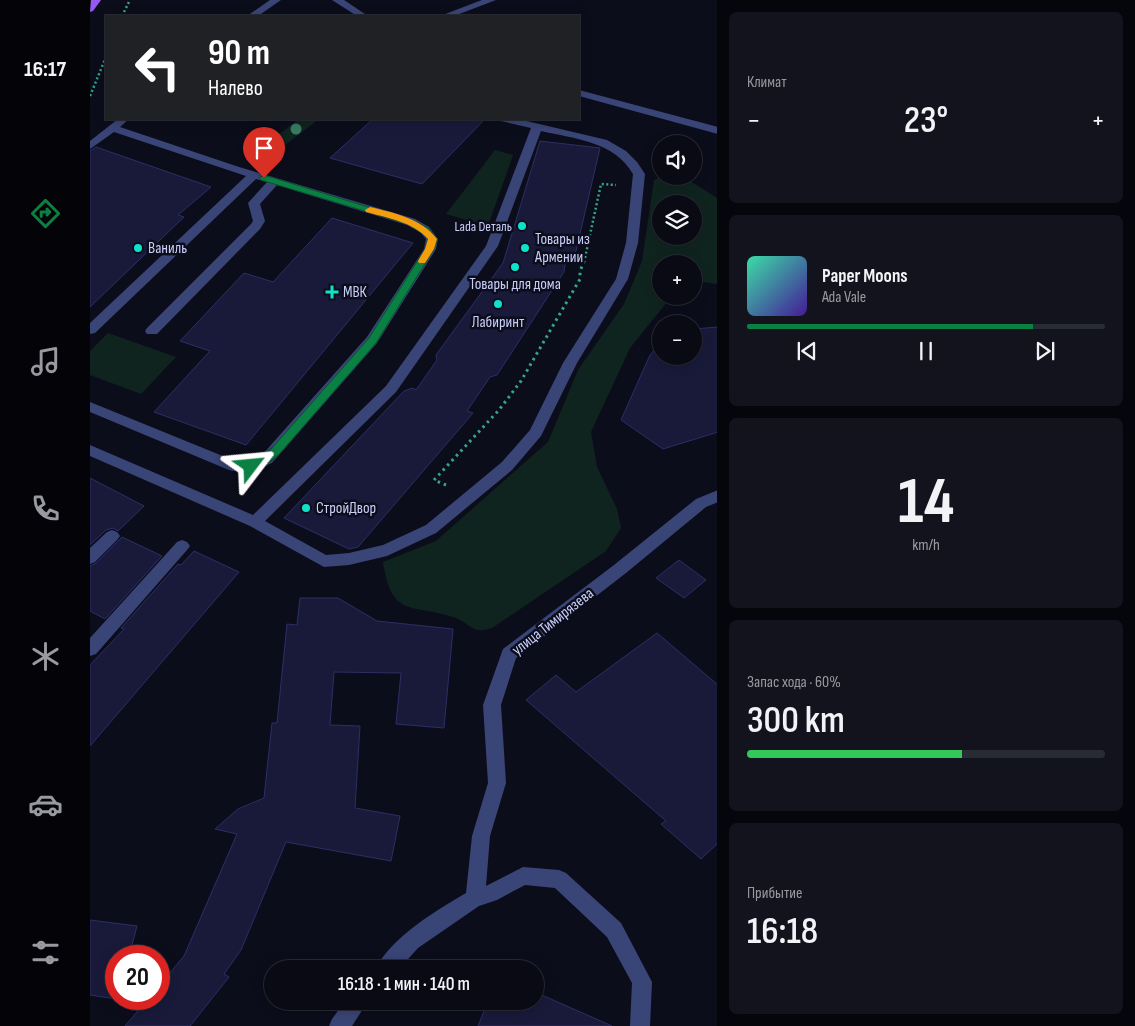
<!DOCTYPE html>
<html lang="ru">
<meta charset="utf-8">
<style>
body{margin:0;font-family:"Sofia Sans Condensed",sans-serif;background:#12131d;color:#f1f3f6;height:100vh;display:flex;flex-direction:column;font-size:19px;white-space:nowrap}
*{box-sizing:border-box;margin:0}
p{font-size:16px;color:#999aa0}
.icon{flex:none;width:28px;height:28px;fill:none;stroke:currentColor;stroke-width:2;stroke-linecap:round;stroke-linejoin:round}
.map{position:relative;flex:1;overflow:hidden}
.sheet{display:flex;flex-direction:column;gap:12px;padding:12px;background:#05060b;width:418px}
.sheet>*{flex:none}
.banner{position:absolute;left:15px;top:15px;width:475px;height:105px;border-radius:0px;box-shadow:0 2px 12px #0003,0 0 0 1px #292b34;background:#202124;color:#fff;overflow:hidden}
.buttons{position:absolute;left:562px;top:135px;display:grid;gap:10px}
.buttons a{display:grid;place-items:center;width:50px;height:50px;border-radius:50%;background:#090a14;box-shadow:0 2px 12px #0003,0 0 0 1px #292b34;font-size:25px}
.speed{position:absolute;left:15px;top:945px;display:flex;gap:10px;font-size:25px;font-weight:700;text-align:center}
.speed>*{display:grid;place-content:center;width:65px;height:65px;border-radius:50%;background:#090a14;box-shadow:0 2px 12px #0003,0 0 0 1px #292b34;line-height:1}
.speed .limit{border:8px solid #d22;background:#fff;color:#111}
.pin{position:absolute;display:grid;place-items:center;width:42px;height:42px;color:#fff;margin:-51px -21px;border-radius:50% 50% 50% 0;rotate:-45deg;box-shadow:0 0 5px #0007}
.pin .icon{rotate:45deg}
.me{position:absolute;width:55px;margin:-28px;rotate:61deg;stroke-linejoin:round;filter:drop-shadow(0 0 4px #0008)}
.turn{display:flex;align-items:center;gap:18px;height:105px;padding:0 20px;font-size:22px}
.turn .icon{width:65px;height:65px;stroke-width:2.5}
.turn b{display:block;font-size:35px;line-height:42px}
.big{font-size:38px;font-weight:600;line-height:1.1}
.sheet .widget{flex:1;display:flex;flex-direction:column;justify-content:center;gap:8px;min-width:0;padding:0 18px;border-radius:8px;background:#12131d}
.sheet .dial{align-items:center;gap:0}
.dial b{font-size:65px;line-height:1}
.song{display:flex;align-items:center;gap:15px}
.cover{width:60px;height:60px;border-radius:8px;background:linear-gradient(135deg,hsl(160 70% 55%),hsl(260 70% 35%))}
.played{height:5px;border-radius:2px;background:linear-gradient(90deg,#0b8043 80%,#292b34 80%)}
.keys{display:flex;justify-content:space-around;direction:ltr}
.heat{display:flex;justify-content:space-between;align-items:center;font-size:28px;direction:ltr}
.charge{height:8px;border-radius:4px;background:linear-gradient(90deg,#34c759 60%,#292b34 0)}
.trip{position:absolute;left:174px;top:960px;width:280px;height:50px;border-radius:25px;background:#090a14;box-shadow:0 2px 12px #0003,0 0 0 1px #292b34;font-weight:600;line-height:50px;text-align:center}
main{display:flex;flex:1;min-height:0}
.tab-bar{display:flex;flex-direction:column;width:90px;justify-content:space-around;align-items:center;background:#040408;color:#999aa0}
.tab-bar .icon{width:35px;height:35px}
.tab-bar .active{color:#0b8043}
.tab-bar b{font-size:22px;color:#f1f3f6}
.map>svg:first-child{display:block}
</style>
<main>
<nav class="tab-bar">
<b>16:17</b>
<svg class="icon active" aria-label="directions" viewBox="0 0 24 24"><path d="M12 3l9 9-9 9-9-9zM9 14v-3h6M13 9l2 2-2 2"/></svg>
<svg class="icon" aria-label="music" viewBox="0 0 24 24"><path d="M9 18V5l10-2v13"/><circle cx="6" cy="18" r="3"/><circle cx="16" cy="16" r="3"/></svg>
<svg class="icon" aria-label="phone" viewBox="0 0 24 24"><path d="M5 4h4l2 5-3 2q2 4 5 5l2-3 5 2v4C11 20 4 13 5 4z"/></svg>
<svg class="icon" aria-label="climate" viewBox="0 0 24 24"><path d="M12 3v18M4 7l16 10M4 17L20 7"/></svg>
<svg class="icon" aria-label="car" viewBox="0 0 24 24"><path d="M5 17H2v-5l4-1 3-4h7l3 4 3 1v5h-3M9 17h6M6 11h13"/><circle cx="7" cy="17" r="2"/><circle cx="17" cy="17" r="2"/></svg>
<svg class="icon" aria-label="filters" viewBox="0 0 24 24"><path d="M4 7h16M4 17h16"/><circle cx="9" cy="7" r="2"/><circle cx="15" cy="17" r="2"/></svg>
</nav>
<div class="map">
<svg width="628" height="1026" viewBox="0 0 628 1026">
<rect width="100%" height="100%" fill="#0c0d1b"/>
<g fill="#10241f" fill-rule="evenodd">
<path d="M209,119H229L182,155L176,144Z"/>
<path d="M405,150L423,155L398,226L356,214Z"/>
<path d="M572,176L594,177L627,198V284L604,281V264H571V296H582L540,348L501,432L507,467L527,509L531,528L516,551L402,628C381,635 380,622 363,617C321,603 302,619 293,562L346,541L458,442L488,370L534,304L552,261L564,180ZM571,204H604V236H571Z"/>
<path d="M18,333L86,357L51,394L0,375V351Z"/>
</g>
<g fill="#191a3a" stroke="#2d2e65">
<path d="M283,119H395L332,184L240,158Z"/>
<path d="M450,141L510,148L486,251L475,265L474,272L407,375L400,377L377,411L383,413L268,547L259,549L194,518L314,391L323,388L326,390L347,360L346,355L413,263Z"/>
<path d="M6,147L121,187L88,215L94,217L0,307V151Z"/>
<path d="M242,218L323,243L156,445L64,412L120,351L90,341L154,273L183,282Z"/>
<path d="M628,327V432L573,449L531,420L560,355L571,342V356H604V329Z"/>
<path d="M0,478L54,506L28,531L23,528L16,530L0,545Z"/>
<path d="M32,537L72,556L15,619L0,611V566L6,563Z"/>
<path d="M104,551L149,572L0,746V665L34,629L31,628L88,564L91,565Z"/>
<path d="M589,560L616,580L594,598L566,578Z"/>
<path d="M210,598H248L287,621L363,629L354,728L306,724L311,673L244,672L240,725L270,726L265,808L310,816L301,861L196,842L151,950L134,974L139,977L100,1026H35L58,999H69V986L94,956L147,834L125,829L148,809L174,798L182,723H187L197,624L207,625Z"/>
<path d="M567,633L628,685V843L611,859L571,824L576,821L436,700L466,675L486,692Z"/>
<path d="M0,920L47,926L39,956H26V999L0,995Z"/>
<path d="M445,992L522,1026H388L398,1001H445Z"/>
</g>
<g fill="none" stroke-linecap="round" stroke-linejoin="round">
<g stroke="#34a586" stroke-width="2.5" stroke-dasharray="2 2.5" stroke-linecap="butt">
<path d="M32,16L40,0"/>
<path d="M0,96L16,57"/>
<path d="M495,258L511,184L526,185"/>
</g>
<path stroke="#34a586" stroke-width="3" stroke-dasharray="2.5 4" stroke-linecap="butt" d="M356,485L344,480L409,410L431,381L490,279V271L496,257"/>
<g fill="#3a4577" fill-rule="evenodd">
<path d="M180,0H191L168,16H157Z"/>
<path d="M242,0H254L278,16H267Z"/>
<path d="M392,0H406L364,16H350Z"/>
<path d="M489,90L628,127V134L489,96Z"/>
<path d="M28,119H39L30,127L149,167L325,219L339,227L348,239L346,249L287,343L182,463C168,469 155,474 139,470L0,412V402L145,461H159L172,455L277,337L334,249L336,239L331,233L317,225L187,185L170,204L175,221L170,229L67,334H57L55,331L57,328L161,224L163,221L158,203L177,182L166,179L5,333L0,334V323L156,176L24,132L0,149V141Z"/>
<path d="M410,119H428L517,140L536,151L547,162L555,174L548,243L538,279L487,363L451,436L422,470L346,533L297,556L259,565L234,567L160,526L0,456V445L163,515L296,386L396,246L441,128L411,121ZM451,131C485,139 524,141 543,174L536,243L526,279L473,363L440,430L412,462L336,525L293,545L259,553L236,555L175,521L306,392L408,246Z"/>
<path d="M628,490V502L616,507L536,573L426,658L411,705L416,783L400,836L396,886L433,867L469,870L476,873L531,923L562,982L560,1026H540L542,983L517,937L465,888L435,885L407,900L389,906L328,948L309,969H286C299,939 348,909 376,893L382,836L398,783L393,705L413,649L524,565L606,499Z"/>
<path d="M22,530L27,532L30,536L27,540L5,562L0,564V548L17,532Z"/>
<path d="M92,540L97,542L100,546L97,550L6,654L0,656V638L87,542Z"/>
<path d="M255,1001H278L262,1026H239L242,1019Z"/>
</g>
<path fill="#9858f4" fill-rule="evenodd" d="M1,0H11L3,11L0,12Z"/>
</g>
<g fill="#377b62">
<circle cx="206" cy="129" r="5.5"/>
<circle cx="184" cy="145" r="5.5"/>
</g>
<path fill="#0b8043" stroke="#07532c" d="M174,175L324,221L338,228L347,239L344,249L286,343L191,452C183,460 169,472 157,469L155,466L157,464L173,456L183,447L279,338L335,249L338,239L331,232L318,224L171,180L169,178Z"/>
<path fill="#f59e0b" d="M280,207C304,213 331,218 347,239L344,249L335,263H329L328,261L335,249L338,239C323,222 298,218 276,212L275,210Z"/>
<g fill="#0fe2ca" stroke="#0c0d1b" stroke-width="2">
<circle cx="432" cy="226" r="5"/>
<circle cx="48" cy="248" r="5"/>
<circle cx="435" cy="248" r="5"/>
<circle cx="425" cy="267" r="5"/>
<path d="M239.5 284.5h5v5h5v5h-5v5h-5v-5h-5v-5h5z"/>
<circle cx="408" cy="304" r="5"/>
<circle cx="216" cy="508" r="5"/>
</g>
<g text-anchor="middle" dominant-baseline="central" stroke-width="5" stroke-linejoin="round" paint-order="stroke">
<g font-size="14" fill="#c9cefb" stroke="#0c0d1b" text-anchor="end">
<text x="422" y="226">Lada Dеталь</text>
</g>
<g font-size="16" fill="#c9cefb" stroke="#0c0d1b" text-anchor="start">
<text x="445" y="239">Товары из<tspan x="445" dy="18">Армении</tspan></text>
<text x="58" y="248">Ваниль</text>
<text x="425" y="284" text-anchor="middle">Товары для дома</text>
<text x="253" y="292">МВК</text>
<text x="408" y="322" text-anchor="middle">Лабиринт</text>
<text x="226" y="508">СтройДвор</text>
</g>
<g font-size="16" fill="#c9cefb" stroke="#0c0d1b">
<text transform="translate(463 622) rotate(-38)">улица Тимирязева</text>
</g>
</g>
</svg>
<div class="buttons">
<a><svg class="icon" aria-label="sound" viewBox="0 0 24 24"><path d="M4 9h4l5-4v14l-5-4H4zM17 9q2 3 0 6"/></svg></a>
<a><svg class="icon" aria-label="layers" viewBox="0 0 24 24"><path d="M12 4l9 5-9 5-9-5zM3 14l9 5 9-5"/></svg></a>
<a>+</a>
<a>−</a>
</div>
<div class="speed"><div class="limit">20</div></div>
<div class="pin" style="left:174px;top:178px;background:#d93025"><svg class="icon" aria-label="arrive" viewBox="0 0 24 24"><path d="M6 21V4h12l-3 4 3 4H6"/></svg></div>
<svg class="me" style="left:161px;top:466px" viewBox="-20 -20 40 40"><path d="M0-17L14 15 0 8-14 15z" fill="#0b8043" stroke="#fff" stroke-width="4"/></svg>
<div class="trip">16:18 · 1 мин · 140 m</div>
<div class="banner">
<div class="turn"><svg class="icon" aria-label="left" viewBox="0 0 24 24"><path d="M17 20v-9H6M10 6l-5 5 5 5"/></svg><div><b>90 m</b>Налево</div></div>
</div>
</div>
<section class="sheet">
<div class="widget"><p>Климат</p>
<div class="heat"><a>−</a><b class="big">23°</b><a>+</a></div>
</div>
<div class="widget">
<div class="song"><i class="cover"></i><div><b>Paper Moons</b><p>Ada Vale</p></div></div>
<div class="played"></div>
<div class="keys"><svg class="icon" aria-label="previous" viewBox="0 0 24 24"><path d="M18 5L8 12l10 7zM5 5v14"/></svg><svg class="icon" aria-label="pause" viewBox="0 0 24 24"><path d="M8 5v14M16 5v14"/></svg><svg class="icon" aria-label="next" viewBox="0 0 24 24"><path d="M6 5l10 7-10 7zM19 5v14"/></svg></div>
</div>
<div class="widget dial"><b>14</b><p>km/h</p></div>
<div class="widget"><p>Запас хода · 60%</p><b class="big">300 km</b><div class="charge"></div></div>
<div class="widget"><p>Прибытие</p><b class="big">16:18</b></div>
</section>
</main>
